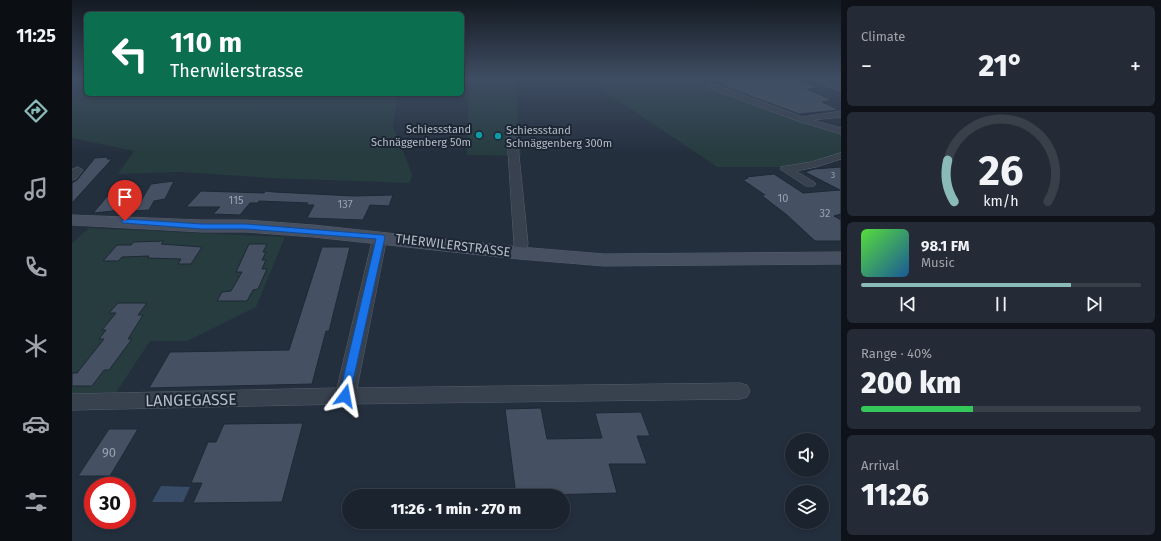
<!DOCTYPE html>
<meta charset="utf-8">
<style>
body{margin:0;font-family:"Fira Sans",sans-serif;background:#242b36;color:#f1f3f6;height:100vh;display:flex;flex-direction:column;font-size:15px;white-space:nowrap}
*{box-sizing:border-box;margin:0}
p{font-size:13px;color:#a0a4aa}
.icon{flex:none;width:22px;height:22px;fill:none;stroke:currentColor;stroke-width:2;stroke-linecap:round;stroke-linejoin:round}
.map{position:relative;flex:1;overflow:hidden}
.sheet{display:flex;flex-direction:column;gap:6px;padding:6px;background:#0f1319;width:320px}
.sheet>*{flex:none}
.hud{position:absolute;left:12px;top:12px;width:380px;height:84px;border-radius:6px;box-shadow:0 2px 6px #0003,0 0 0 1px #39404a;background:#0b6e4f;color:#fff;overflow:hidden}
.tools{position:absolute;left:713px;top:433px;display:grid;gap:8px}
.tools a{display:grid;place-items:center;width:44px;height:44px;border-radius:50%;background:#1b232e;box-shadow:0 2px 6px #0003,0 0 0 1px #39404a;font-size:20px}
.speed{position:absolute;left:12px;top:477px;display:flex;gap:8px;font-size:20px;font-weight:700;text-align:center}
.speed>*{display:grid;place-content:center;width:52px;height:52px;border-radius:50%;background:#1b232e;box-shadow:0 2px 6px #0003,0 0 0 1px #39404a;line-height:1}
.speed .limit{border:6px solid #d22;background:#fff;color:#111}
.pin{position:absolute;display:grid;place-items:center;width:34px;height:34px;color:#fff;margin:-41px -17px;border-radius:50% 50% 50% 0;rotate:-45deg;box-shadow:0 0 4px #0007}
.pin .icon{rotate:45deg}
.me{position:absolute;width:44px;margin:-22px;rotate:13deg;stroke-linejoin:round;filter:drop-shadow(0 0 3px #0008)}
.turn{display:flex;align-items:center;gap:14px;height:84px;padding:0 20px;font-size:18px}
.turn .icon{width:52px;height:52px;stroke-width:2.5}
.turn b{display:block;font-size:28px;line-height:34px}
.big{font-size:30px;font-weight:800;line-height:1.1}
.sheet .widget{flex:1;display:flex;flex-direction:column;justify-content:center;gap:6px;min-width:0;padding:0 14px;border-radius:6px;background:#242b36}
.sheet .dial{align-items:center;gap:0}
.dial svg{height:104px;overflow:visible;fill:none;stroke:#39404a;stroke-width:7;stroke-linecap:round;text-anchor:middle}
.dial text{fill:#f1f3f6;stroke:none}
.song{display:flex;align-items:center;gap:12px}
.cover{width:48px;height:48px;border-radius:6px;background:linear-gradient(135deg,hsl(110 70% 55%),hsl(210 70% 35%))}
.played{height:4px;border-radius:2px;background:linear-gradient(90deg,#8bbbb9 75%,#39404a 75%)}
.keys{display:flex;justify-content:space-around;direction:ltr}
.heat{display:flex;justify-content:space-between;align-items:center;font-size:22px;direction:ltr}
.charge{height:6px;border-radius:3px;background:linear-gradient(90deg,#34c759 40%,#39404a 0)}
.trip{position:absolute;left:270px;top:489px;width:228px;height:40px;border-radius:20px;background:#1b232e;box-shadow:0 2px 6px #0003,0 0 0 1px #39404a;font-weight:800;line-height:40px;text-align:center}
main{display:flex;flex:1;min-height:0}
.tab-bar{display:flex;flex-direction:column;width:72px;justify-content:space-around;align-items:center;background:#0b0e12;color:#a0a4aa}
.tab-bar .icon{width:28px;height:28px}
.tab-bar .active{color:#8bbbb9}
.tab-bar b{font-size:18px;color:#f1f3f6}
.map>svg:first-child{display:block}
</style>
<main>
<nav class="tab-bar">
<b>11:25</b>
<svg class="icon active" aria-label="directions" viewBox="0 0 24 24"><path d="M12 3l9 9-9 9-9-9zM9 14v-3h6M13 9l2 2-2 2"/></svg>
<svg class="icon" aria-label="music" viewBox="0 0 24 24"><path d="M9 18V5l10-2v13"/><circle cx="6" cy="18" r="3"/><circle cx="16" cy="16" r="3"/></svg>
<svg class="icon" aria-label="phone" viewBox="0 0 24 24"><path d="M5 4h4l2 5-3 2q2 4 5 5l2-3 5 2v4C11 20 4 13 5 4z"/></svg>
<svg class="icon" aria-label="climate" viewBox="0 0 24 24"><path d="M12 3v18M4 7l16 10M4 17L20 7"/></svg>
<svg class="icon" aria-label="car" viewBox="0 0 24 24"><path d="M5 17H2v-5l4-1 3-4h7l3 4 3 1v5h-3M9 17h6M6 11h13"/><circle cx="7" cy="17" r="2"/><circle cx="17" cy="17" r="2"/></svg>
<svg class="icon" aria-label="filters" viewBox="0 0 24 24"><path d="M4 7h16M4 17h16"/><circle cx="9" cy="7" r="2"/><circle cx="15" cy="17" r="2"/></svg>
</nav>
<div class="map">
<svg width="769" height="541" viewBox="0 0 769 541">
<rect width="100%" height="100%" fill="#242f3e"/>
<g fill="#263c3f">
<path d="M0,78H14V94H326L321,126L340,174L338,183L198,178L109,172L46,174L62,151L0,138Z"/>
<path d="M397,78H443L449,156L395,155Z"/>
<path d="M513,78H642L622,80L726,119L769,132V152L735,163L710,167H645Z"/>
<path d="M17,228L213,237L184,307L115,341H78L43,394H0V243Z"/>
</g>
<path fill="#394c67" d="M89,486L118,487L111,502H80Z"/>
<g fill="#455162" stroke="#1f2835">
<path d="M637,78H719L749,88L735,89L760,100L750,102L767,110L727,114L662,90Z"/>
<path d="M36,157L35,159H40L0,203V183L5,180L23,158Z"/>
<path d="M769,167V214L762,216L769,220V241H743L715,215L689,195H693L671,180L676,178L674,177L702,174L731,193L768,190L733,172L742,169Z"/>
<path d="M102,181L93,199L82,201L77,210L63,211L79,184Z"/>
<path d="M64,183L41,211L21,213L46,184Z"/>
<path d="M129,191L192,193L194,191L202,192L282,196L321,195L317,206L298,205L291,220L235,218L242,205H234L236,203L187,201L186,203H178L168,215L141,214L148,207H114Z"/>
<path d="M92,241L89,244L130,247L119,264H106L109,259L75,258L77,256L50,257L46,261H31L45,245H59L62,242Z"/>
<path d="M177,244H195L191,252H194L190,260H194L190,269H195L186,289L181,290L175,301H145L150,292L159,291L170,272H164Z"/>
<path d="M250,247H278L257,331H254L240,384L77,388L98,352L217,350Z"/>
<path d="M46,303H75L66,315H71L56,339H60L37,370H32L20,386H0V373H5L32,339H27L34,330H30L44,313H37Z"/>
<path d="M469,408L475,439L530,438L523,413L569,412L578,436H565L575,464H537L545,493L444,496L433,409Z"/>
<path d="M231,423L210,502L121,503L130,483H119L136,442H144L152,424Z"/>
<path d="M37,429H66L38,476H6Z"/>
</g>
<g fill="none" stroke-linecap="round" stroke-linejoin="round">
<g stroke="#565f6c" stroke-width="1">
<g id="minor">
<path d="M734,78H745L769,86V91Z"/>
<path d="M639,85H645L731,117L769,111V117L741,120L769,128V134L726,121L639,89Z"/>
<path d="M440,133L445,136L456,244L452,256H442L440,253L442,244L435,136Z"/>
<path d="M769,153V159L744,167L724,171L742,182L744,184L742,186H734L708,169L709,167L739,162Z"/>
<path d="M6,167L11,170L4,179L0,180V170Z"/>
<path d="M308,233L313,234L315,237L285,388L668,383L675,385L678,391L675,397L668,399L273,404L0,410V394L265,388L301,237L303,234Z"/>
</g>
</g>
<g stroke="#565f6c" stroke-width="1">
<path id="secondary" d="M0,215L130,220H174L241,225L447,247L532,254L769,252V264L532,266L447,259L241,237L174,232H130L0,225Z"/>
</g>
<use href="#minor" fill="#38414e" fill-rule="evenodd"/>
<use href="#secondary" fill="#465061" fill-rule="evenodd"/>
</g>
<linearGradient id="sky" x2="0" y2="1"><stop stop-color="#141a22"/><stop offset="0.51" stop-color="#3f4d63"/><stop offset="1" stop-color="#3f4d63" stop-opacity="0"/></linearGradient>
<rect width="769" height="154" fill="url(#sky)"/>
<path fill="#1a73e8" stroke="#114b97" d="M53,219L130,224H174L311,235L313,237L277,399L273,401L268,399L267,396L304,239L174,229H130L51,223L49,221Z"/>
<g fill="#0f9aa8" stroke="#1d2633" stroke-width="1.5">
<circle cx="407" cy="135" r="4"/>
<circle cx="426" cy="136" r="4"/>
</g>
<g text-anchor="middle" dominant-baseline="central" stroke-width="4" stroke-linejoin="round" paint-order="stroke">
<g font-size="9" fill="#98a1af">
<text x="761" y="175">3</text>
</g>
<g font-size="11" fill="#b4bcc9" stroke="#1d2633" text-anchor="end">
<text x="399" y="129">Schiessstand<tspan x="399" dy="13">Schnäggenberg 50m</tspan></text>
<text x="434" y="130" text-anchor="start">Schiessstand<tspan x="434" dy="13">Schnäggenberg 300m</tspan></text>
</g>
<g font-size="11" fill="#98a1af">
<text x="711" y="198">10</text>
<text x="164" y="200">115</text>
<text x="273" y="204">137</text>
<text x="753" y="213">32</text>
</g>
<g font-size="13" fill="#b4bcc9" stroke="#1d2633">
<text transform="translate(381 245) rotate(7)">THERWILERSTRASSE</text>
</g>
<g font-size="13" fill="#98a1af">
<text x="37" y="452">90</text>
</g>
<g font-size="16" fill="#b4bcc9" stroke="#1d2633">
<text transform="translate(119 400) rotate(-1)">LANGEGASSE</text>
</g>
</g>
</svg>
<div class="tools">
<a><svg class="icon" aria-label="sound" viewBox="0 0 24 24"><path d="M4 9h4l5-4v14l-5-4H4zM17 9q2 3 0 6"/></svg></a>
<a><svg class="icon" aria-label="layers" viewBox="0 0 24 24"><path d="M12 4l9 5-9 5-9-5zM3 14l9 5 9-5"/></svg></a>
</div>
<div class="speed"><div class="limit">30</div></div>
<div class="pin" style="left:53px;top:221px;background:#d93025"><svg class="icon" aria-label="arrive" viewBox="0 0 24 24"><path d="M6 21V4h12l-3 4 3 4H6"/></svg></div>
<svg class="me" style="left:273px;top:396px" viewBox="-20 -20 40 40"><path d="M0-17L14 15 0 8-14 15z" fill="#1a73e8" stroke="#fff" stroke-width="4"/></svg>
<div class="trip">11:26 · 1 min · 270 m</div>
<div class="hud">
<div class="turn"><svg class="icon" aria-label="left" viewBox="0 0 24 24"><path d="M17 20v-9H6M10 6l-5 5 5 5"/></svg><div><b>110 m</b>Therwilerstrasse</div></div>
</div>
</div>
<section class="sheet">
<div class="widget"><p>Climate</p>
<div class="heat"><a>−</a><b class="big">21°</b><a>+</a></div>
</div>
<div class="widget dial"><svg viewBox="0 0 100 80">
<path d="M14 69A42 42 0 1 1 86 69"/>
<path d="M14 69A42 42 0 0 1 9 37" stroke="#8bbbb9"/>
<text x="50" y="56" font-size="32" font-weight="700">26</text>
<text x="50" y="72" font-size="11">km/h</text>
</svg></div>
<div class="widget">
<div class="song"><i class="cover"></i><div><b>98.1 FM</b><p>Music</p></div></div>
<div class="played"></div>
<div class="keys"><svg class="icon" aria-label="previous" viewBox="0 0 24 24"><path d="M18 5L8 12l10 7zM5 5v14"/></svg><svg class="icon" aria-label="pause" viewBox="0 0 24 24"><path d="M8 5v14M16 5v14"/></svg><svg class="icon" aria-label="next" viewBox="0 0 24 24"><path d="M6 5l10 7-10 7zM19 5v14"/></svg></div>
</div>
<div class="widget"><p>Range · 40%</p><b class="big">200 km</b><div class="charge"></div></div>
<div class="widget"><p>Arrival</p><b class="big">11:26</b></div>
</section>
</main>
